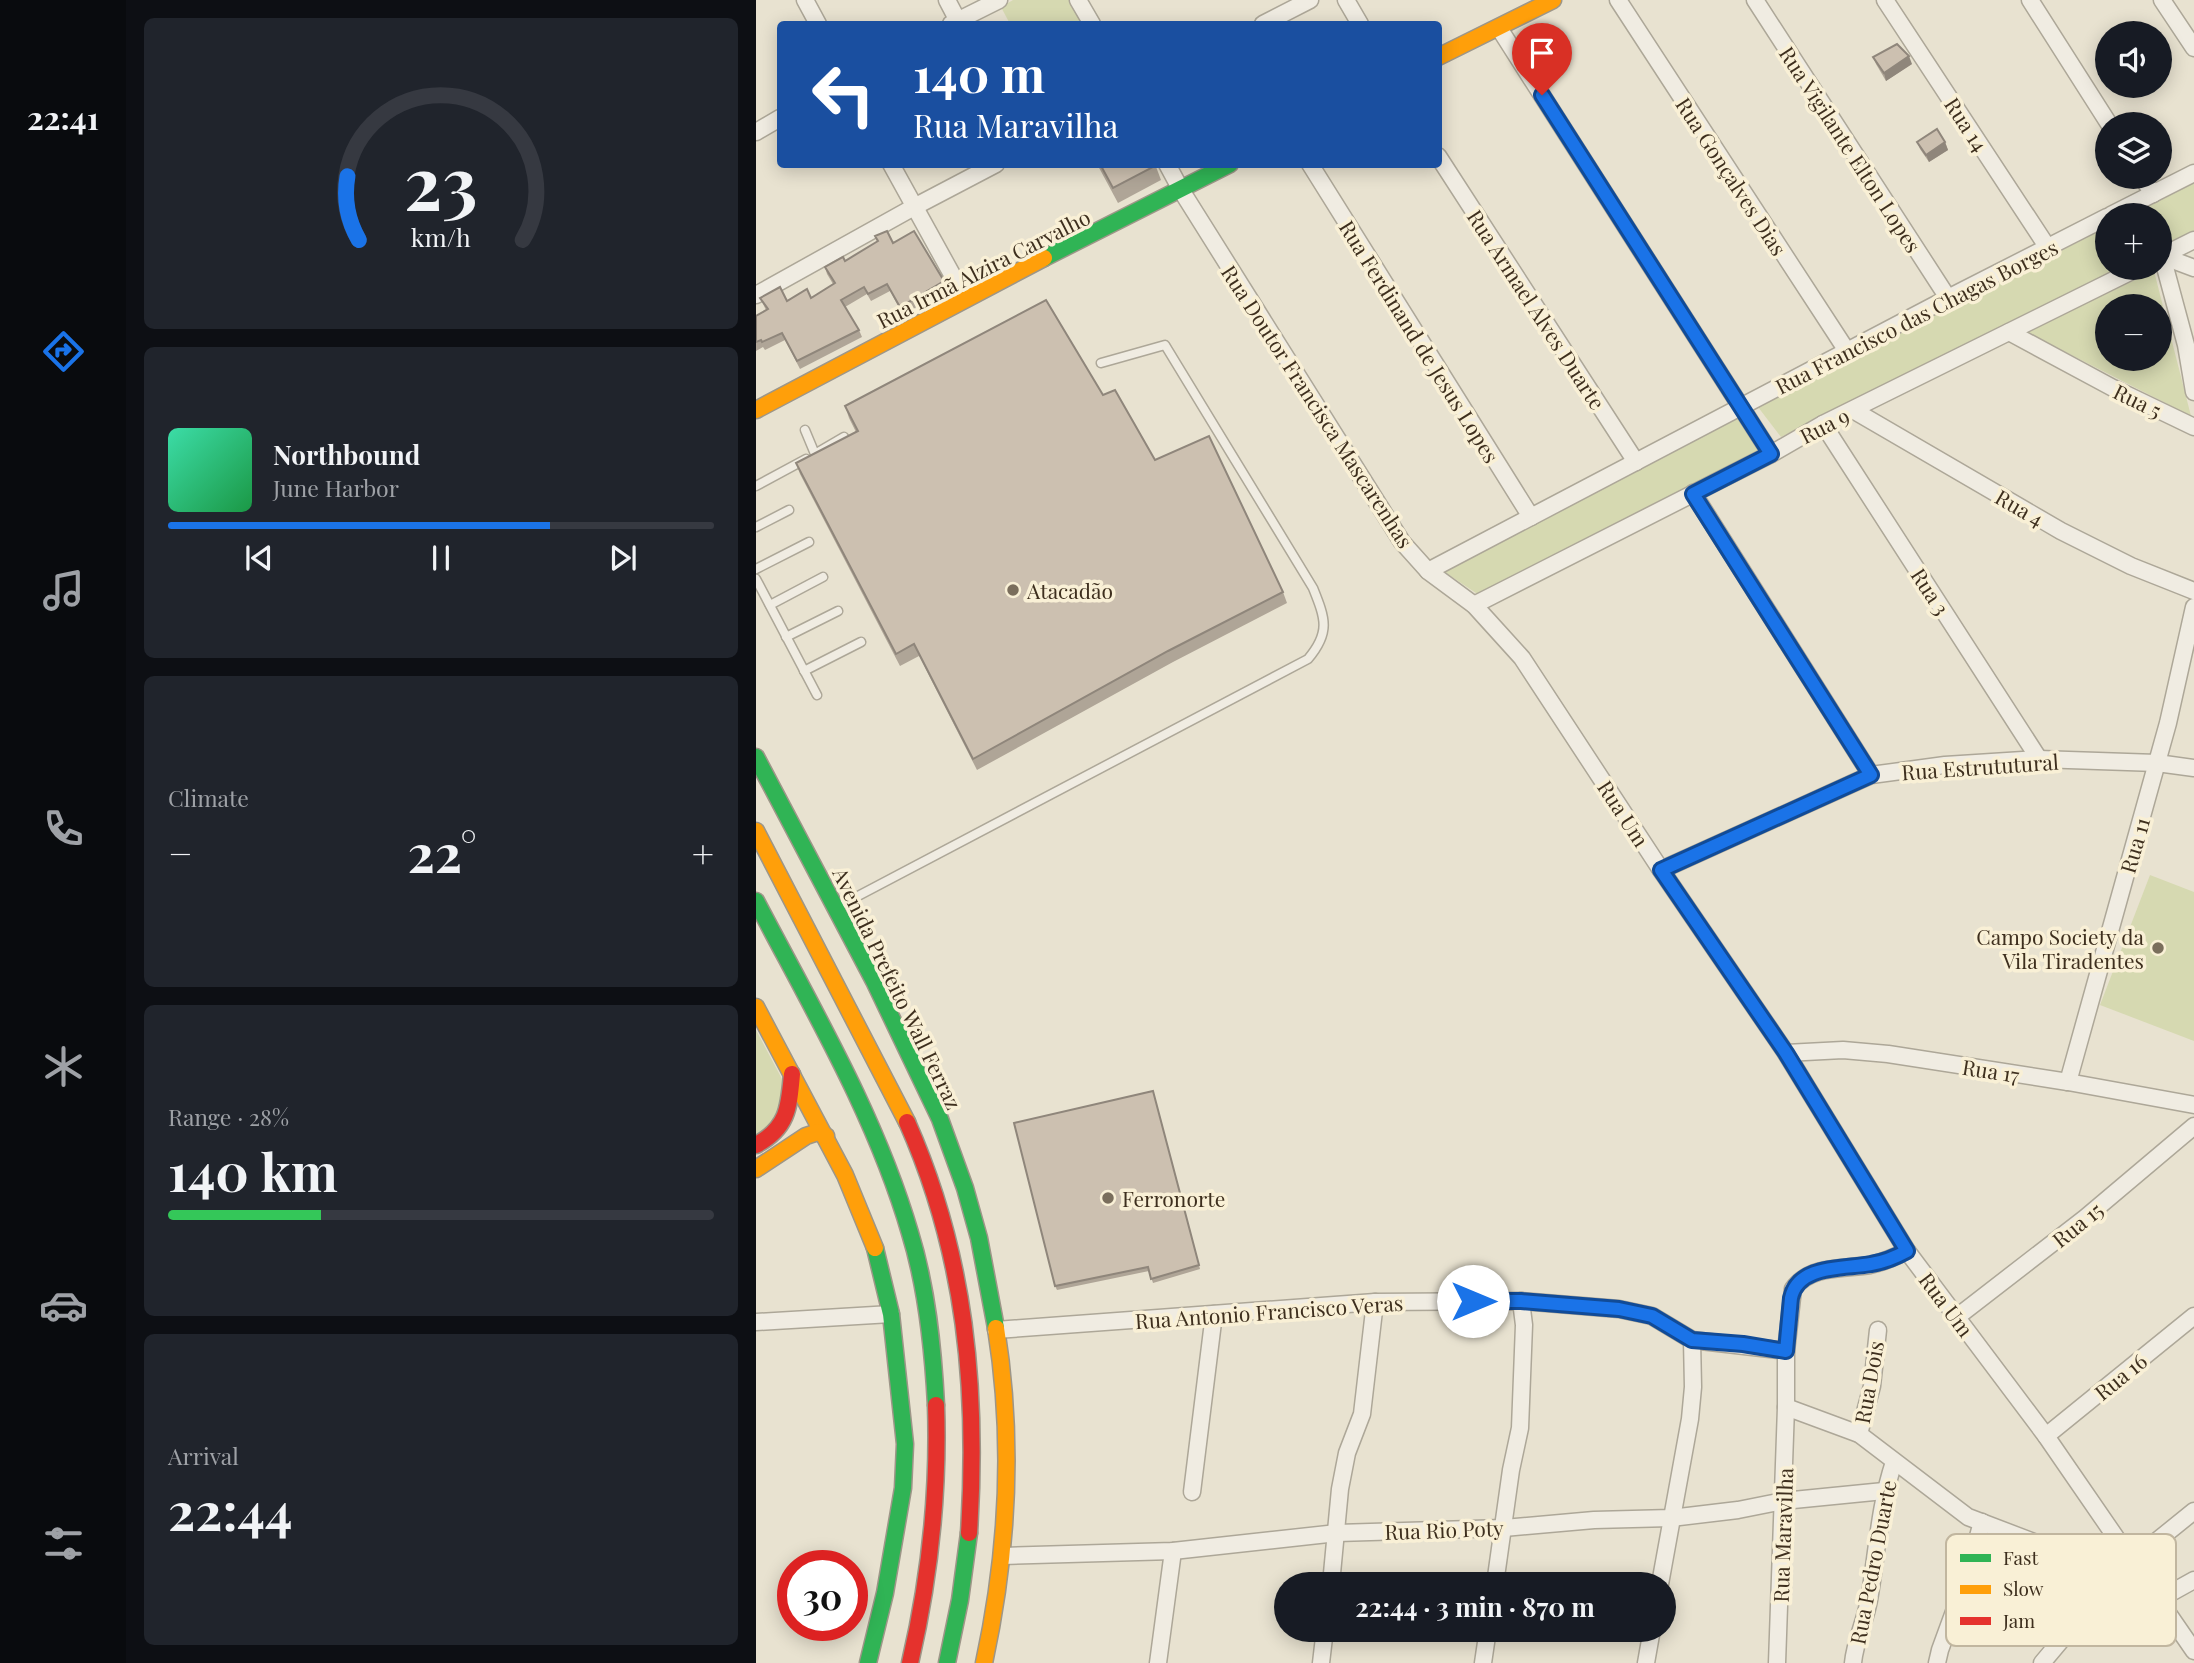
<!DOCTYPE html>
<meta charset="utf-8">
<style>
body{margin:0;font-family:"Playfair Display",serif;background:#20242c;color:#f1f3f6;height:100vh;display:flex;flex-direction:column;font-size:26px;white-space:nowrap}
*{box-sizing:border-box;margin:0}
p{font-size:23px;color:#9ea1a6}
.icon{flex:none;width:38px;height:38px;fill:none;stroke:currentColor;stroke-width:2;stroke-linecap:round;stroke-linejoin:round}
.map{position:relative;flex:1;overflow:hidden}
.panel{display:flex;flex-direction:column;gap:18px;padding:18px;background:#0d0f14;width:630px}
.panel>*{flex:none}
.top-card{position:absolute;left:21px;top:21px;width:665px;height:147px;border-radius:7px;box-shadow:0 4px 18px #0003;background:#1a4fa0;color:#fff;overflow:hidden}
.tools{position:absolute;left:1339px;top:21px;display:grid;gap:14px}
.tools a{display:grid;place-items:center;width:77px;height:77px;border-radius:50%;background:#171b24;box-shadow:0 4px 18px #0003;font-size:35px}
.speed{position:absolute;left:21px;top:1550px;display:flex;gap:14px;font-size:35px;font-weight:700;text-align:center}
.speed>*{display:grid;place-content:center;width:91px;height:91px;border-radius:50%;background:#171b24;box-shadow:0 4px 18px #0003;line-height:1}
.speed .limit{border:10px solid #d22;background:#fff;color:#111}
.pin{position:absolute;display:grid;place-items:center;width:60px;height:60px;color:#fff;margin:-72px -30px;border-radius:50% 50% 50% 0;rotate:-45deg;box-shadow:0 0 7px #0007}
.pin .icon{rotate:45deg}
.me{position:absolute;width:77px;margin:-38px;rotate:90deg;stroke-linejoin:round;filter:drop-shadow(0 0 5px #0008)}
.turn{display:flex;align-items:center;gap:24px;height:147px;padding:0 21px;font-size:32px}
.turn .icon{width:91px;height:91px;stroke-width:2.5}
.turn b{display:block;font-size:49px;line-height:60px}
.big{font-size:52px;font-weight:700;line-height:1.1}
.panel .widget{flex:1;display:flex;flex-direction:column;justify-content:center;gap:10px;min-width:0;padding:0 24px;border-radius:10px;background:#20242c}
.panel .dial{align-items:center;gap:0}
.dial svg{height:182px;overflow:visible;fill:none;stroke:#363941;stroke-width:7;stroke-linecap:round;text-anchor:middle}
.dial text{fill:#f1f3f6;stroke:none}
.song{display:flex;align-items:center;gap:21px}
.cover{width:84px;height:84px;border-radius:10px;background:linear-gradient(135deg,hsl(160 70% 55%),hsl(140 70% 35%))}
.played{height:7px;border-radius:4px;background:linear-gradient(90deg,#1a73e8 70%,#363941 70%)}
.keys{display:flex;justify-content:space-around;direction:ltr}
.heat{display:flex;justify-content:space-between;align-items:center;font-size:38px;direction:ltr}
.charge{height:10px;border-radius:5px;background:linear-gradient(90deg,#34c759 28%,#363941 0)}
.trip{position:absolute;left:518px;top:1572px;width:402px;height:70px;border-radius:35px;background:#171b24;box-shadow:0 4px 18px #0003;font-weight:700;line-height:70px;text-align:center}
main{display:flex;flex:1;min-height:0}
.tabs{display:flex;flex-direction:column;width:126px;justify-content:space-around;align-items:center;background:#090b0e;color:#9ea1a6}
.tabs .icon{width:49px;height:49px}
.tabs .on{color:#1a73e8}
.tabs b{font-size:32px;color:#f1f3f6}
.map>svg:first-child{display:block}
</style>
<main>
<nav class="tabs">
<b>22:41</b>
<svg class="icon on" aria-label="directions" viewBox="0 0 24 24"><path d="M12 3l9 9-9 9-9-9zM9 14v-3h6M13 9l2 2-2 2"/></svg>
<svg class="icon" aria-label="music" viewBox="0 0 24 24"><path d="M9 18V5l10-2v13"/><circle cx="6" cy="18" r="3"/><circle cx="16" cy="16" r="3"/></svg>
<svg class="icon" aria-label="phone" viewBox="0 0 24 24"><path d="M5 4h4l2 5-3 2q2 4 5 5l2-3 5 2v4C11 20 4 13 5 4z"/></svg>
<svg class="icon" aria-label="climate" viewBox="0 0 24 24"><path d="M12 3v18M4 7l16 10M4 17L20 7"/></svg>
<svg class="icon" aria-label="car" viewBox="0 0 24 24"><path d="M5 17H2v-5l4-1 3-4h7l3 4 3 1v5h-3M9 17h6M6 11h13"/><circle cx="7" cy="17" r="2"/><circle cx="17" cy="17" r="2"/></svg>
<svg class="icon" aria-label="filters" viewBox="0 0 24 24"><path d="M4 7h16M4 17h16"/><circle cx="9" cy="7" r="2"/><circle cx="15" cy="17" r="2"/></svg>
</nav>
<section class="panel">
<div class="widget dial"><svg viewBox="0 0 100 80">
<path d="M14 69A42 42 0 1 1 86 69"/>
<path d="M14 69A42 42 0 0 1 9 41" stroke="#1a73e8"/>
<text x="50" y="56" font-size="32" font-weight="700">23</text>
<text x="50" y="72" font-size="11">km/h</text>
</svg></div>
<div class="widget">
<div class="song"><i class="cover"></i><div><b>Northbound</b><p>June Harbor</p></div></div>
<div class="played"></div>
<div class="keys"><svg class="icon" aria-label="previous" viewBox="0 0 24 24"><path d="M18 5L8 12l10 7zM5 5v14"/></svg><svg class="icon" aria-label="pause" viewBox="0 0 24 24"><path d="M8 5v14M16 5v14"/></svg><svg class="icon" aria-label="next" viewBox="0 0 24 24"><path d="M6 5l10 7-10 7zM19 5v14"/></svg></div>
</div>
<div class="widget"><p>Climate</p>
<div class="heat"><a>−</a><b class="big">22°</b><a>+</a></div>
</div>
<div class="widget"><p>Range · 28%</p><b class="big">140 km</b><div class="charge"></div></div>
<div class="widget"><p>Arrival</p><b class="big">22:44</b></div>
</section>
<div class="map">
<svg width="1438" height="1663" viewBox="0 0 1438 1663">
<rect width="100%" height="100%" fill="#e8e2d0"/>
<g fill="#d6d9b1" fill-rule="evenodd">
<path d="M257,0H313L326,24H254L245,7Z"/>
<path d="M1438,183V231L1404,248V215H1375Z"/>
<path d="M1351,227V268H1365L1025,437L1002,407Z"/>
<path d="M1398,271L1435,416L1270,332ZM1351,306H1404V359H1351Z"/>
<path d="M982,416L1007,454L726,597L687,571Z"/>
<path d="M1394,875L1438,892V1041L1344,1005Z"/>
<path d="M0,1030L26,1079V1111L0,1139Z"/>
</g>
<g fill="none" stroke-linecap="round" stroke-linejoin="round">
<g stroke="#ada798" stroke-width="11">
<g id="lane">
<path d="M49,430L59,454"/>
<path d="M64,451L88,437"/>
<path d="M0,486L50,459"/>
<path d="M0,527L33,510"/>
<path d="M0,569L53,542"/>
<path d="M0,579L61,695"/>
<path d="M14,605L67,577"/>
<path d="M30,637L82,611"/>
<path d="M48,671L105,642"/>
<path d="M83,906L552,659C575,632 569,618 557,588L409,345L345,363"/>
</g>
</g>
<g stroke="#ada798" stroke-width="19">
<g id="street">
<path d="M49,0L62,24"/>
<path d="M191,0L202,21"/>
<path d="M322,0L336,24"/>
<path d="M590,0L604,24"/>
<path d="M862,0L1091,351"/>
<path d="M999,0L1192,298"/>
<path d="M1129,0L1292,248"/>
<path d="M1274,0L1353,124"/>
<path d="M1406,0L1438,48"/>
<path d="M195,24L243,0"/>
<path d="M507,24L554,0"/>
<path d="M743,28L1015,454"/>
<path d="M0,132L24,118"/>
<path d="M682,156L880,462"/>
<path d="M135,164L209,298"/>
<path d="M411,164L425,190L646,542L672,571L718,605L766,658L905,870L1030,1053L1151,1251L1290,1436L1438,1651"/>
<path d="M554,164L775,517"/>
<path d="M1386,177L1397,194"/>
<path d="M1355,215L1438,173"/>
<path d="M1406,256L1430,345L1438,392"/>
<path d="M1406,256L1438,268"/>
<path d="M1404,257L1438,240"/>
<path d="M0,295L158,207L240,164"/>
<path d="M1253,332L1357,388L1438,427"/>
<path d="M1097,410L1305,531L1375,566L1438,591"/>
<path d="M1067,424L1283,759"/>
<path d="M937,493L1115,775"/>
<path d="M672,571L1192,298L1351,217"/>
<path d="M718,605L1015,454L1067,424L1382,268"/>
<path d="M905,870L1115,775L1189,765L1283,759L1401,763L1438,768"/>
<path d="M1030,1053L1087,1050L1132,1054L1312,1082L1438,1105"/>
<path d="M1312,1082L1412,723L1438,607"/>
<path d="M1201,1317L1329,1218L1438,1126"/>
<path d="M0,1322L135,1314"/>
<path d="M240,1330L619,1302L765,1301L863,1309L896,1316L936,1340L1030,1351"/>
<path d="M1030,1407L1103,1434L1212,1517L1291,1547L1354,1582"/>
<path d="M1103,1434L1116,1386L1122,1330"/>
<path d="M1290,1436L1438,1316"/>
<path d="M436,1492L458,1314"/>
<path d="M247,1556L417,1551L581,1533L748,1528L838,1520L915,1518L982,1510L1027,1501L1128,1491"/>
<path d="M575,1584L584,1489L591,1453L606,1414L619,1302"/>
<path d="M739,1584L755,1470L764,1428L768,1325L765,1301"/>
<path d="M904,1584L934,1419L937,1387L936,1340"/>
<path d="M1402,1600L1438,1580"/>
<path d="M402,1663L417,1551"/>
<path d="M565,1663L569,1629"/>
<path d="M727,1663L732,1629"/>
<path d="M890,1663L896,1629"/>
<path d="M1021,1663L1030,1407V1351L1037,1289C1054,1265 1088,1269 1114,1265C1128,1262 1139,1257 1151,1251"/>
<path d="M1097,1663C1099,1641 1109,1622 1113,1600C1121,1554 1123,1507 1138,1462"/>
<path d="M1181,1663L1184,1650L1211,1576L1226,1522"/>
<path d="M1286,1663L1354,1582L1376,1561L1438,1511"/>
</g>
</g>
<g stroke="#9d9688" stroke-width="19">
<g id="fast">
<path d="M288,258L474,164"/>
<path d="M0,757L118,981L184,1119L209,1188L223,1238L240,1328"/>
<path d="M0,901C56,1008 120,1116 154,1233C171,1288 177,1347 180,1405"/>
<path d="M112,1663L129,1593L147,1488L149,1444L135,1314L119,1248"/>
<path d="M191,1663L204,1600L213,1533"/>
</g>
</g>
<g stroke="#9d9688" stroke-width="19">
<g id="slow">
<path d="M682,57L797,0"/>
<path d="M0,410L288,258"/>
<path d="M0,831L151,1122"/>
<path d="M0,1007L89,1175L119,1248"/>
<path d="M0,1169L50,1136L62,1132L70,1136"/>
<path d="M228,1663C252,1552 258,1440 240,1328"/>
</g>
</g>
<g stroke="#9d9688" stroke-width="19">
<g id="jam">
<path d="M151,1122C210,1255 222,1389 213,1533"/>
<path d="M0,1145C32,1128 33,1107 36,1074"/>
<path d="M154,1663C174,1577 183,1494 180,1405"/>
</g>
</g>
<use href="#lane" stroke="#f0ece2" stroke-width="8"/>
<use href="#street" stroke="#f0ece2" stroke-width="16"/>
<use href="#fast" stroke="#30b455" stroke-width="16"/>
<use href="#slow" stroke="#ff9f0a" stroke-width="16"/>
<use href="#jam" stroke="#e5322d" stroke-width="16"/>
</g>
<g fill="#afa597">
<path d="M1117,57L1156,64L1130,81L1120,64Z"/>
<path d="M1161,142H1189L1192,150L1173,162L1164,149Z"/>
<path d="M341,164H399L405,180L362,203Z"/>
<path d="M119,236L137,243L188,281L191,289L147,315L134,291L115,301L111,294L89,307L103,330L106,337L44,369L29,340L9,350L7,347L0,351V316L10,310L4,298L31,301L55,298L77,284L71,274L69,267L89,261L121,242Z"/>
<path d="M347,395L399,460L527,592L531,603L417,662L221,770L163,656L144,666L44,474L40,463L100,432L93,418L89,406Z"/>
<path d="M397,1091L444,1269L397,1283L393,1271L301,1290L299,1286Z"/>
</g>
<g fill="#8f867b">
<path d="M1153,56L1156,64L1130,81L1128,73Z"/>
<path d="M1189,142L1192,150L1173,162L1170,155Z"/>
</g>
<g fill="#ccc0b0" stroke="#8f867b" stroke-width="2">
<path d="M1141,44L1153,56L1128,73L1117,57Z"/>
<path d="M1181,129L1189,142L1170,155L1161,142Z"/>
<path d="M344,164H399V166L357,188Z"/>
<path d="M131,231L137,243L158,231L188,281L144,307L131,284L112,294L108,287L85,300L103,330L41,361L26,333L6,342L5,340L0,342V316L12,309L4,298L24,287L31,301L51,289L55,298L79,283L69,267L87,257L89,261L122,241L119,236Z"/>
<path d="M290,300L347,395L359,390L399,460L453,436L527,592L412,651L217,759L158,644L140,654L40,463L102,431L89,406Z"/>
<path d="M397,1091L443,1265L395,1279L392,1267L299,1286L258,1123Z"/>
</g>
<g fill="none" stroke-linecap="round" stroke-linejoin="round">
<g stroke="#114b97" stroke-width="18">
<path id="route" d="M717,1301H765L863,1309L896,1316L936,1340L987,1344L1030,1351L1035,1298C1042,1264 1089,1269 1115,1264C1128,1262 1140,1257 1151,1251L1030,1053L905,870L1115,775L937,494L1015,454L786,95"/>
</g>
<use href="#route" stroke="#1a73e8" stroke-width="12"/>
</g>
<g fill="#7a6e5c" stroke="#f9f0d6" stroke-width="2.5">
<circle cx="257" cy="590" r="7"/>
<circle cx="1402" cy="948" r="7"/>
<circle cx="352" cy="1198" r="7"/>
</g>
<g text-anchor="middle" dominant-baseline="central" stroke-width="7" stroke-linejoin="round" paint-order="stroke">
<g font-size="21" fill="#3e2f1e" stroke="#f9f0d6">
<text transform="translate(1211 124) rotate(57)">Rua 14</text>
<text transform="translate(1095 149) rotate(57)">Rua Vigilante Elton Lopes</text>
<text transform="translate(976 176) rotate(57)">Rua Gonçalves Dias</text>
<text transform="translate(227 268) rotate(-27)">Rua Irmã Alzira Carvalho</text>
<text transform="translate(781 309) rotate(57)">Rua Armael Alves Duarte</text>
<text transform="translate(1160 316) rotate(-27)">Rua Francisco das Chagas Borges</text>
<text transform="translate(664 341) rotate(58)">Rua Ferdinand de Jesus Lopes</text>
<text transform="translate(1382 400) rotate(26)">Rua 5</text>
<text transform="translate(562 406) rotate(57)">Rua Doutor Francisca Mascarenhas</text>
<text transform="translate(1068 425) rotate(-27)">Rua 9</text>
<text transform="translate(1264 507) rotate(30)">Rua 4</text>
<text transform="translate(1175 591) rotate(57)">Rua 3</text>
<text transform="translate(1224 766) rotate(-4)">Rua Estrututural</text>
<text transform="translate(868 813) rotate(57)">Rua Um</text>
<text transform="translate(1378 845) rotate(-74)">Rua 11</text>
<text transform="translate(142 988) rotate(64)">Avenida Prefeito Wall Ferraz</text>
<text transform="translate(1235 1070) rotate(9)">Rua 17</text>
<text transform="translate(1321 1224) rotate(-39)">Rua 15</text>
<text transform="translate(1191 1304) rotate(53)">Rua Um</text>
<text transform="translate(513 1311) rotate(-4)">Rua Antonio Francisco Veras</text>
<text transform="translate(1364 1376) rotate(-39)">Rua 16</text>
<text transform="translate(1112 1382) rotate(-80)">Rua Dois</text>
<text transform="translate(688 1529) rotate(-2)">Rua Rio Poty</text>
<text transform="translate(1026 1535) rotate(-88)">Rua Maravilha</text>
<text transform="translate(1116 1562) rotate(-79)">Rua Pedro Duarte</text>
</g>
<g font-size="21" fill="#3e2f1e" stroke="#f9f0d6" text-anchor="start">
<text x="271" y="590">Atacadão</text>
<text x="1388" y="936" text-anchor="end">Campo Society da<tspan x="1388" dy="24">Vila Tiradentes</tspan></text>
<text x="366" y="1198">Ferronorte</text>
</g>
</g>
<rect x="1190" y="1534" width="230" height="112" rx="10" fill="#f9f0d6" stroke="#c1b69f" stroke-width="2"/>
<rect x="1204" y="1554" width="31" height="8" fill="#30b455"/>
<rect x="1204" y="1585" width="31" height="9" fill="#ff9f0a"/>
<rect x="1204" y="1617" width="31" height="8" fill="#e5322d"/>
<g font-size="19" fill="#3e2f1e">
<text x="1247" y="1565">Fast</text>
<text x="1247" y="1596">Slow</text>
<text x="1247" y="1628">Jam</text>
</g>
</svg>
<div class="tools">
<a><svg class="icon" aria-label="sound" viewBox="0 0 24 24"><path d="M4 9h4l5-4v14l-5-4H4zM17 9q2 3 0 6"/></svg></a>
<a><svg class="icon" aria-label="layers" viewBox="0 0 24 24"><path d="M12 4l9 5-9 5-9-5zM3 14l9 5 9-5"/></svg></a>
<a>+</a>
<a>−</a>
</div>
<div class="speed"><div class="limit">30</div></div>
<div class="pin" style="left:786px;top:95px;background:#d93025"><svg class="icon" aria-label="arrive" viewBox="0 0 24 24"><path d="M6 21V4h12l-3 4 3 4H6"/></svg></div>
<svg class="me" style="left:717px;top:1301px" viewBox="-20 -20 40 40"><circle r="19" fill="#fff"/><path d="M0-13L10 11 0 6-10 11z" fill="#1a73e8"/></svg>
<div class="trip">22:44 · 3 min · 870 m</div>
<div class="top-card">
<div class="turn"><svg class="icon" aria-label="left" viewBox="0 0 24 24"><path d="M17 20v-9H6M10 6l-5 5 5 5"/></svg><div><b>140 m</b>Rua Maravilha</div></div>
</div>
</div>
</main>
